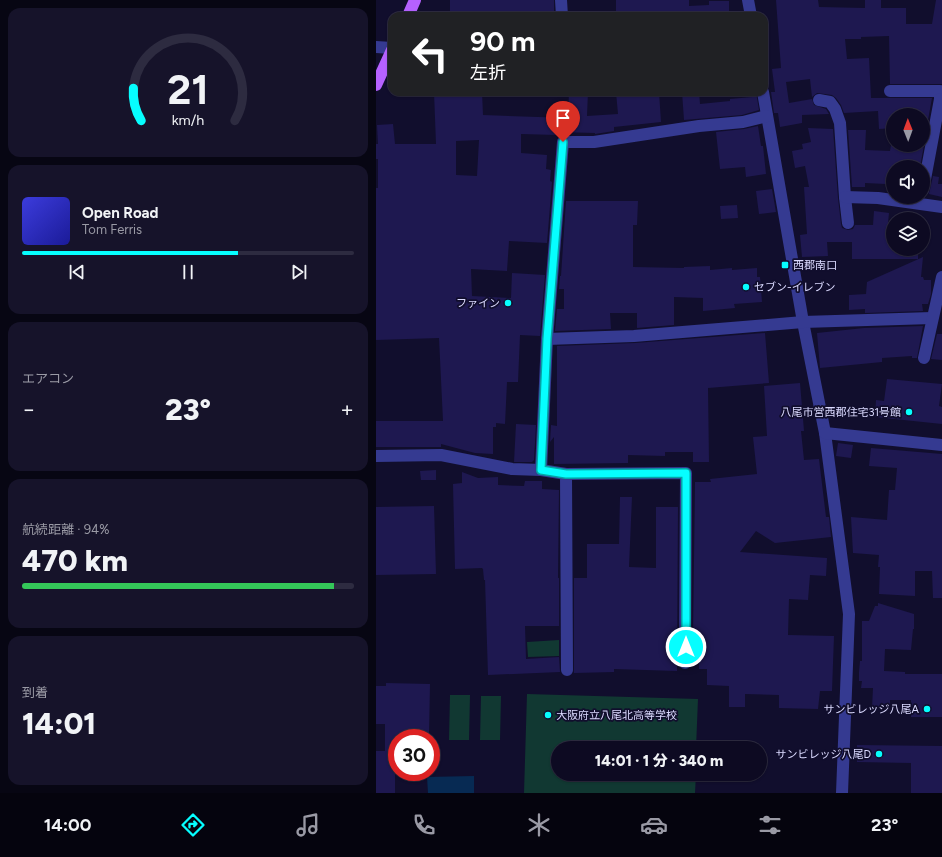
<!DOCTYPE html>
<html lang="ja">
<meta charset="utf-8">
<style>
body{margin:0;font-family:Figtree,"Noto Sans JP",sans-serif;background:#16132a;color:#f1f3f6;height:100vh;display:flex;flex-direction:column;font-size:15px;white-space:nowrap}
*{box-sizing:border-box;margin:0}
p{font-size:13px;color:#9a9aa5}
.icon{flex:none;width:22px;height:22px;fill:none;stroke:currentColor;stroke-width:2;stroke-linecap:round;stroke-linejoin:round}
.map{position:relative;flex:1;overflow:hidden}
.sheet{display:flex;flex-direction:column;gap:8px;padding:8px;background:#070613;width:376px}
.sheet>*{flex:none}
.hud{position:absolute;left:12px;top:12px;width:380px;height:84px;border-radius:12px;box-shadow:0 1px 3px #0004,0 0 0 1px #2d2b40;background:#202124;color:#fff;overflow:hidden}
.needle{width:26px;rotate:359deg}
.tools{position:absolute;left:510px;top:108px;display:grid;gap:8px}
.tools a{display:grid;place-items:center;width:44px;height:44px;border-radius:50%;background:#0d0a22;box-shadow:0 1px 3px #0004,0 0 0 1px #2d2b40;font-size:20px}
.speed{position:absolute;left:12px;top:729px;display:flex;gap:8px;font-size:20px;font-weight:700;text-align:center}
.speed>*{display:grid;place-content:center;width:52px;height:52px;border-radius:50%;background:#0d0a22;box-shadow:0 1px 3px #0004,0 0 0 1px #2d2b40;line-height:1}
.speed .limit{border:6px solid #d22;background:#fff;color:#111}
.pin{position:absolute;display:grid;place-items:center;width:34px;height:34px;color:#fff;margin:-41px -17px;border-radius:50% 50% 50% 0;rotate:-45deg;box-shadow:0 0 4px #0007}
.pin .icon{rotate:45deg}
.me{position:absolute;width:44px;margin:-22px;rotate:0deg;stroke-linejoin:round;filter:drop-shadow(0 0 3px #0008)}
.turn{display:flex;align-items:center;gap:14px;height:84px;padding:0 16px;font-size:18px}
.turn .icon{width:52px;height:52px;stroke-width:2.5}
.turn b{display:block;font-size:28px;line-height:34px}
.big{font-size:30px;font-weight:800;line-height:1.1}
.sheet .tile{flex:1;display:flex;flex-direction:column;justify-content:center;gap:6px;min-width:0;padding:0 14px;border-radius:12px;background:#16132a}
.sheet .dial{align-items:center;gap:0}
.dial svg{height:104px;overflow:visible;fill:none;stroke:#2d2b40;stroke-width:7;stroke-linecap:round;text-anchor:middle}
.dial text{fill:#f1f3f6;stroke:none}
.song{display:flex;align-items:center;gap:12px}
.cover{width:48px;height:48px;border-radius:6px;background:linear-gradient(135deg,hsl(240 70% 55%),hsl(240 70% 35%))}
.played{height:4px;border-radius:2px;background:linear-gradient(90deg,#06feff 65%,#2d2b40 65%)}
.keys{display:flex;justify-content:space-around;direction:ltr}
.heat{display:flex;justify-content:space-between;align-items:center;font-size:22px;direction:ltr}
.charge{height:6px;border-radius:3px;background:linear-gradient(90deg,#34c759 94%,#2d2b40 0)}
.trip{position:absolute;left:175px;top:741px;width:216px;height:40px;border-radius:20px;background:#0d0a22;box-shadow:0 1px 3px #0004,0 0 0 1px #2d2b40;font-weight:800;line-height:40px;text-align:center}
.menu{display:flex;height:64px;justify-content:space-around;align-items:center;background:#05040e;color:#9a9aa5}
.menu .icon{width:28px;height:28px}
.menu .current{color:#06feff}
.menu b{font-size:18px;color:#f1f3f6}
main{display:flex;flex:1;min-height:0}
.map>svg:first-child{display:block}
</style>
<main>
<section class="sheet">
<div class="tile dial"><svg viewBox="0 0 100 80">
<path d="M14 69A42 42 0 1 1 86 69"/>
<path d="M14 69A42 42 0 0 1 8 44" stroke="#06feff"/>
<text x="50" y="56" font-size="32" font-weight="700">21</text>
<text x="50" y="72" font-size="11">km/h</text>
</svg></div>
<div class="tile">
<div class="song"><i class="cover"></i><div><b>Open Road</b><p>Tom Ferris</p></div></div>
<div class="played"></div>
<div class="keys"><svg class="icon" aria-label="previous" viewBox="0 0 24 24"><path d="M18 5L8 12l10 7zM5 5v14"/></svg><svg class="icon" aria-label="pause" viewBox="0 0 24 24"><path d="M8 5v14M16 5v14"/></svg><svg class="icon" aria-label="next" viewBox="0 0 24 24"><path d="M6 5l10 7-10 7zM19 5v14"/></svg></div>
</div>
<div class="tile"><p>エアコン</p>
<div class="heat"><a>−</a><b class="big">23°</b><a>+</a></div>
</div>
<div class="tile"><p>航続距離 · 94%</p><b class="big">470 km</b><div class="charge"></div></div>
<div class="tile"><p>到着</p><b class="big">14:01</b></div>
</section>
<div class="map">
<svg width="566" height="793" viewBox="0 0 566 793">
<rect width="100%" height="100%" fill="#110e2d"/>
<g fill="#113832">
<path d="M183,640V656L152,657L151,642Z"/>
<path d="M151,694L322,699L320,748H182V774H320L319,793H148Z"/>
<path d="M74,695H94L93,740H73Z"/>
<path d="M105,696H125L124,740H104Z"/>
</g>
<path fill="#072a53" d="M98,776V793H52L51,777Z"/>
<g fill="#1e1850" fill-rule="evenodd">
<rect x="74" y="0" width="104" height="16"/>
<path d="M240,0H313V6L333,5V1H353V16H240Z"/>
<path d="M400,0H442L443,7L489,8V0H505V8H530V24H556L560,0H566V84H514L513,36L485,37V39H469L471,59L493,58L495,98H556L548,142L547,141V115H517V128L503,129L502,111L468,113L465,105L460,98L456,95L441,93L436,97L434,79L410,82L413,103L436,99L438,105L450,109L453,114L426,115V123L404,127L402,113H398L395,92H399L396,69L405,68Z"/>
<path d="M58,92H106L107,115L192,118L193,92H212L211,116L242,114L240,92H283L285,122L238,127V131L219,134V133L182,132L181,135L145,134V153L171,155L170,169L175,170L174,181L176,182L171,243L133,241L131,271L95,269L96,296L135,298L136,273L169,275L164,336L144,335L142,382H131L129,424L120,423V427H117V454L99,453L65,444V447H0V421H67L63,338L0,340V188H2V159H0V144H2L1,125L17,124L19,144H60ZM103,140L101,176L80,175V141Z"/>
<path d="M306,92H323L324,104L354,101V99L376,97L375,92H380L383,110L366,115L308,120Z"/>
<path d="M382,126L385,146H387L390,174L370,177L369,167L344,169L340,132L368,129Z"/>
<path d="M432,128L457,129L462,198L465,224L466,228L472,230L477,229L479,225H497L498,211L513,213L512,223L517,224V249L542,252V259H476V242H451L452,256L426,257L424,235L431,234L428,187H433L429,166L419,168L416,151L427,149L426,144L435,142Z"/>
<path d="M472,130H490L489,150L514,151L515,145H548L544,167H517V175H511L510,184L489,183V187H476Z"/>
<path d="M557,176L563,177L562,184H566V197L553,194Z"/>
<path d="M396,189L400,212L383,214L380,191Z"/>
<path d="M190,201H262L261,225H257V267L308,268V267L334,266V270L356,268V270L381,268V277H384L386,302L358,304L359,308L327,311V298L298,297V325L261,328V313H234L235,329L179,331L181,309H188V289H183L184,276H185Z"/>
<path d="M361,205L362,218L345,219L344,206Z"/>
<path d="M547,257L545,277H547L548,280H555V294L552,304H546L547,311L489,313V309L473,310V295L490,294L491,282Z"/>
<path d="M547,326L541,358H536V356L506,358V362L444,368L441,333L488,328Z"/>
<path d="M389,333L393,383L332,388L333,462H317V452H289V456L252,455V463L178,464V437L174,442L175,425L181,426V346L259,343Z"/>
<path d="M561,334H566V360L555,359Z"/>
<path d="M511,379L566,384L563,406L566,407V424L499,417L500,400L508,401Z"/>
<path d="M424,383L428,431H425L428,460L443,459L450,517H453L455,537L399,543L380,531L364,552L451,558L450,576L434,575L432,600L413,599L412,635L458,636L456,691H444L442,709L403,708V695L369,694V707H353V686L331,685V669H323V637H317L319,482H335L334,479L381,474L377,437L391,436L388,386Z"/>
<path d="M140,424L160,425L158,460L156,462H138Z"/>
<path d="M462,443L477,445L475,458L460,456Z"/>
<path d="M495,448L566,454V598H557L556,571H539V596L503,594L504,567H502L503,555L477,553L475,517L511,520L513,490H519L521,468L493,466Z"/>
<path d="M60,470V480H45L44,471Z"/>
<path d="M86,472L102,478L122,477V485L148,486L149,481H166V489L183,490L182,578H183V626H149L150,659L183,657L184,672L112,675L109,580H108L107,569L106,568L79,569L77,484L86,483Z"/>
<path d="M244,497H256L253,567L280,568V507H302L301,671L238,669V672L198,673V578H211V544H243Z"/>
<path d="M58,506L60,574L0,575V507Z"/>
<path d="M502,603L538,614V629H537L535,650L509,649L508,671L529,672V674H566V717H535V700H514V709L496,708L497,688H485L486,681H483V672L484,661H486V621H493L499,606H502Z"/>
<path d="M10,683L54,684L53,736H19V793H0V751H9V724H0V686H10Z"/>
<path d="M481,745L566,746V793H535V763L481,762Z"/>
</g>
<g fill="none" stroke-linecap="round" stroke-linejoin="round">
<g stroke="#353a91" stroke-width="12">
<path d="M185,0L186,16"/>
<path d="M372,0L375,16"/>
<path d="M0,47L16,48"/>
<path d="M514,91H564V99H566"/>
<path d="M387,92L427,322L449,433L473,614L466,793"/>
<path d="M443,100L454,102L459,109L464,123L469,197L472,223"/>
<path d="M547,190L564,99"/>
<path d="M469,197L502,198L566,207"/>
<path d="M171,339L258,336L427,322L556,318"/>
<path d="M548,358L566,277"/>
<path d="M449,433L566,445"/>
<path d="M0,456L65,455L136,469L165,470L190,474L310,473L309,663"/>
<path d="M165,470L171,339L187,142H218L323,126L367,122L391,116"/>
<path d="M190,474L191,670"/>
</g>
<g stroke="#b561ff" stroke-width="12">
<path d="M32,16L39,0"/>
<path d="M0,85L16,50"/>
</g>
</g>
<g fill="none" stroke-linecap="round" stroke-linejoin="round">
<g stroke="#04a5a6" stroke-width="10">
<path id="route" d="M187,142L171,339L165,470L190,474L310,473V647"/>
</g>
<use href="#route" stroke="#06feff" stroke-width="7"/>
</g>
<g fill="#06feff" stroke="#110e2d" stroke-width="1.5">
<rect x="405" y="261" width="8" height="8" rx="2"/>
<circle cx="370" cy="287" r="4"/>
<circle cx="132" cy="303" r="4"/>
<circle cx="533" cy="412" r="4"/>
<circle cx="551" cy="709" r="4"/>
<circle cx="172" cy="715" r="4"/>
<circle cx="503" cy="754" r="4"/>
</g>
<g text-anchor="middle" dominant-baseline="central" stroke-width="3.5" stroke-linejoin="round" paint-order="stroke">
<g font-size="11" fill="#dbdaff" stroke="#110e2d" text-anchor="end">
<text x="417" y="265" text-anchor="start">西郡南口</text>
<text x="378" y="287" text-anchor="start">セブン-イレブン</text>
<text x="124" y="303">ファイン</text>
<text x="525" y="412">八尾市営西郡住宅31号館</text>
<text x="543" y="709">サンビレッジ八尾A</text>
<text x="180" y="715" text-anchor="start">大阪府立八尾北高等学校</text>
<text x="495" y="754">サンビレッジ八尾D</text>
</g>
</g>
</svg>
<div class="tools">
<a><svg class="needle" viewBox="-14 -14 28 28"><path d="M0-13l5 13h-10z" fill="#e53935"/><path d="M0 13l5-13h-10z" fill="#9a9aa5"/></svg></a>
<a><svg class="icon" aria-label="sound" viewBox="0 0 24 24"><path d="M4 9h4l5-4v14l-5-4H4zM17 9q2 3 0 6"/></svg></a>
<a><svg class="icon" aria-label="layers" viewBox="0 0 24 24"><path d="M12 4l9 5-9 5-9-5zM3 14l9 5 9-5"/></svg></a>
</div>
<div class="speed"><div class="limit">30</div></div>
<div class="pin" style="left:187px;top:142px;background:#d93025"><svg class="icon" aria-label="arrive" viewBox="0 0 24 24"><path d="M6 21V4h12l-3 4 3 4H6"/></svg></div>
<svg class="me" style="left:310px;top:647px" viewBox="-20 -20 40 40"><circle r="17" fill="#06feff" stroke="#fff" stroke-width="3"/><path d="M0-11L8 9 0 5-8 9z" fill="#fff"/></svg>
<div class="trip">14:01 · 1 分 · 340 m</div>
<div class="hud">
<div class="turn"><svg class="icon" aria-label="left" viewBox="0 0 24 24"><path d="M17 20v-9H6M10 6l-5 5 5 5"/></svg><div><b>90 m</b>左折</div></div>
</div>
</div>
</main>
<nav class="menu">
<b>14:00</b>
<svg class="icon current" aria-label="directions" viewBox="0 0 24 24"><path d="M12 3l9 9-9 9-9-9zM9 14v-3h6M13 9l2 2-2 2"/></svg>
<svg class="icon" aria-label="music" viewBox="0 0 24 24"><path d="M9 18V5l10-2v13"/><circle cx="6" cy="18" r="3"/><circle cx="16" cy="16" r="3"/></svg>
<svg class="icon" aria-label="phone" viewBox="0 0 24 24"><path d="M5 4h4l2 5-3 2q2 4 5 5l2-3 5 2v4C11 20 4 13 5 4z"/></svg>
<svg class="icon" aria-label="climate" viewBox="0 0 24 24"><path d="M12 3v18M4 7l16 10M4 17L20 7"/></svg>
<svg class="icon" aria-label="car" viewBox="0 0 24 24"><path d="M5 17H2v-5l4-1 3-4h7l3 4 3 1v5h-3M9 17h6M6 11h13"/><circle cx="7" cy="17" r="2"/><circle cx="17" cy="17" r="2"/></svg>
<svg class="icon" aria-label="filters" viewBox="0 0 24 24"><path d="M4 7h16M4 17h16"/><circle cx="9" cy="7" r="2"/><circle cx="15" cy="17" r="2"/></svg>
<b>23°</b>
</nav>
